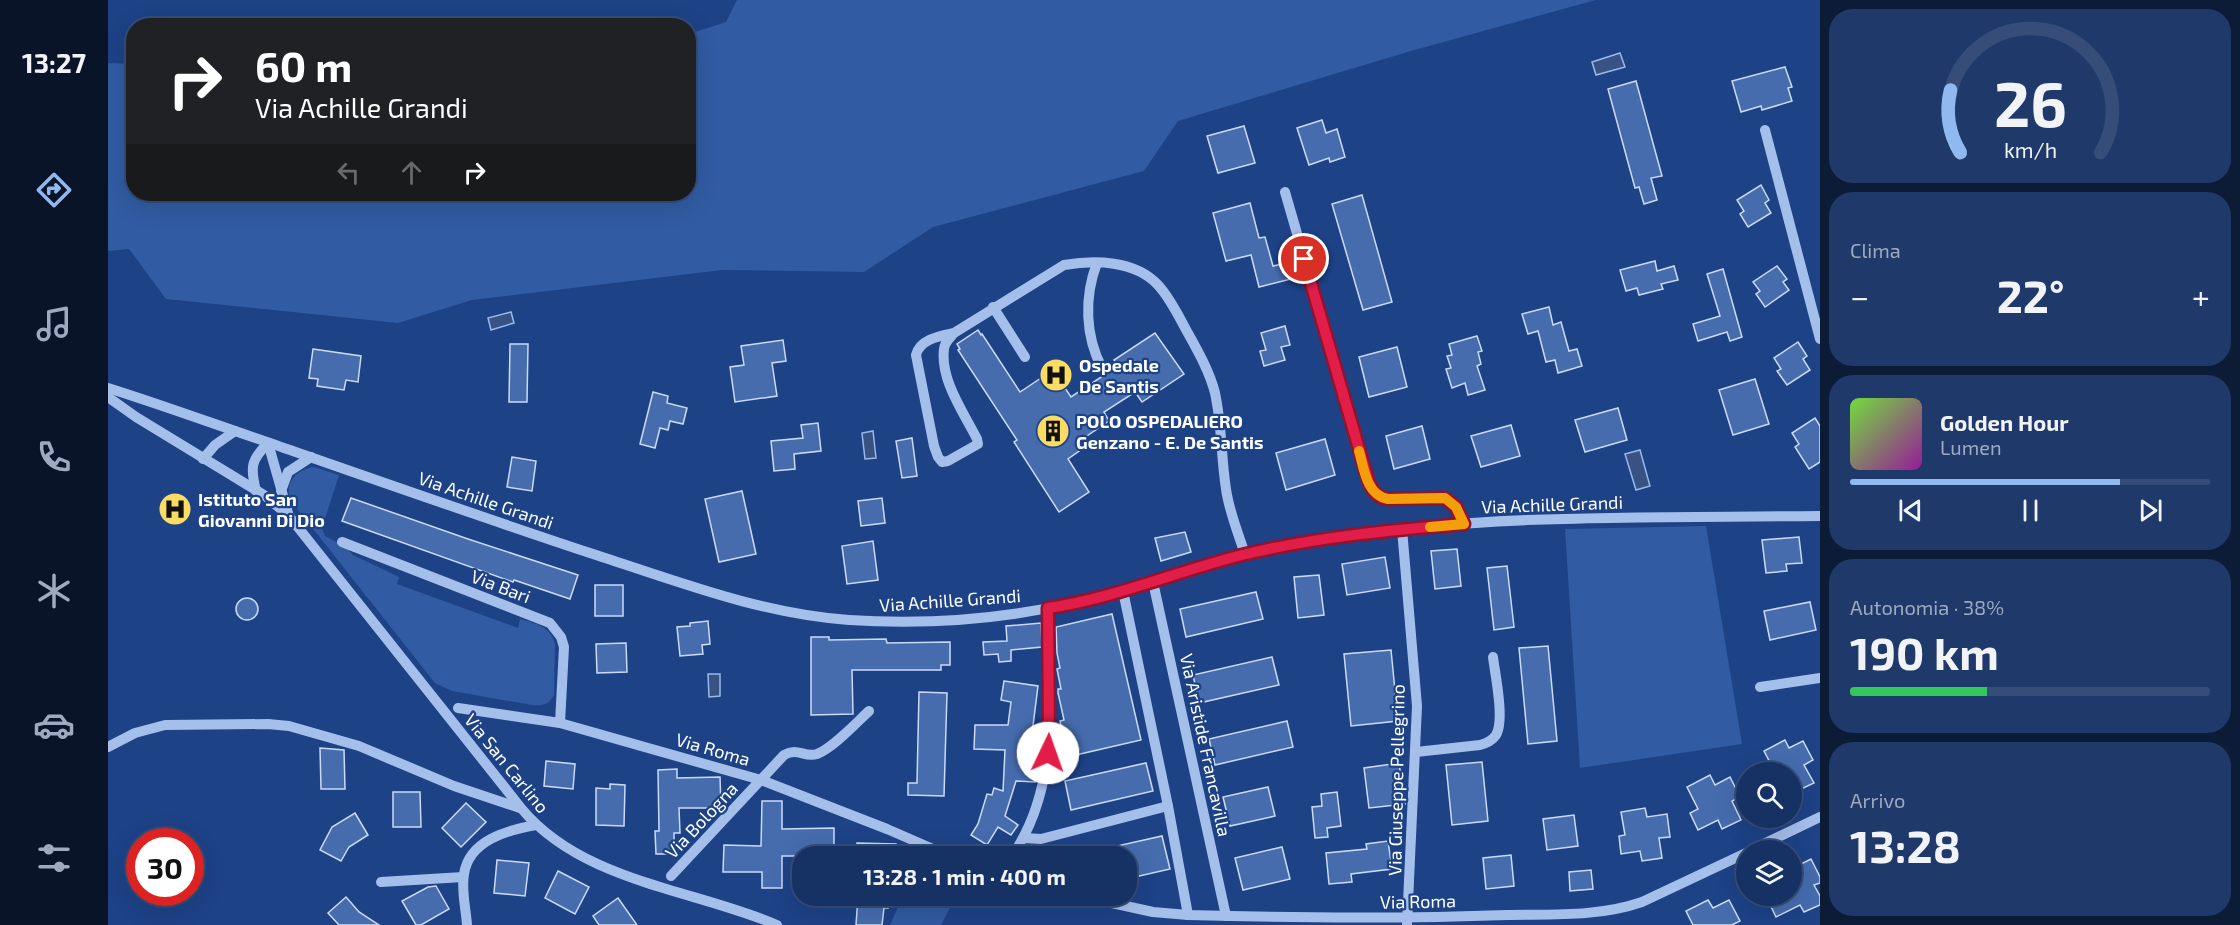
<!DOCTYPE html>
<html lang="it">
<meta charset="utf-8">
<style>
body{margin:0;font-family:"Exo 2",sans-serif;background:#1f3a6a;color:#f1f3f6;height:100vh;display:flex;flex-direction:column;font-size:22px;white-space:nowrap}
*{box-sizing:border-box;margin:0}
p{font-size:20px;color:#9eaabf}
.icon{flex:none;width:33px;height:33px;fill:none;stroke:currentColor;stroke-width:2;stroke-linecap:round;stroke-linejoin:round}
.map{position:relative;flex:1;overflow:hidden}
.details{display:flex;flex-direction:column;gap:9px;padding:9px;background:#0c1c37;width:420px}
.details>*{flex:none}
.guide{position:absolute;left:18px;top:18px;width:570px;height:183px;border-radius:24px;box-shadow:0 6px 24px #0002,0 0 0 2px #354d78;background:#202124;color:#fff;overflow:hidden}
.tools{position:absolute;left:1628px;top:762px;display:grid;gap:12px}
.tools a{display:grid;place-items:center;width:66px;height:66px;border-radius:50%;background:#163264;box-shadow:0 6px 24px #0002,0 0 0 2px #354d78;font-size:30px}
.speed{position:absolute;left:18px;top:828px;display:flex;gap:12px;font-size:30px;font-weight:700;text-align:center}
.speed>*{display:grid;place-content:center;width:78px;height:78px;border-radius:50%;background:#163264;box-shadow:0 6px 24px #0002,0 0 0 2px #354d78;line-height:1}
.speed .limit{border:9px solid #d22;background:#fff;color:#111}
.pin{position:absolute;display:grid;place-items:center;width:51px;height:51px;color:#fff;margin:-26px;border:3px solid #fff;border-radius:50%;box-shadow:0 2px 6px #0007}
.me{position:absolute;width:66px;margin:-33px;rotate:3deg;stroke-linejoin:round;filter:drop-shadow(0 0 4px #0008)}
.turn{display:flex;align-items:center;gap:21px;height:126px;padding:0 30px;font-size:27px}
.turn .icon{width:78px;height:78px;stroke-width:2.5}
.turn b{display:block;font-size:42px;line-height:51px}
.lanes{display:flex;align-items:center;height:57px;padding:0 30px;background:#0003;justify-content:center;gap:30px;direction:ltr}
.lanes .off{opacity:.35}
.big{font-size:45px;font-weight:700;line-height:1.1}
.details .tile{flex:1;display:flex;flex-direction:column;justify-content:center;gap:9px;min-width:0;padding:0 21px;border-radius:24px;background:#1f3a6a}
.details .dial{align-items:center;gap:0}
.dial svg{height:156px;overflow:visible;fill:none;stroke:#354d78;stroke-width:7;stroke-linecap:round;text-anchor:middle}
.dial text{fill:#f1f3f6;stroke:none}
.song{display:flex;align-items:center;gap:18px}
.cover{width:72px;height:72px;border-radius:9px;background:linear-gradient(135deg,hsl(100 70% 55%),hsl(300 70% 35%))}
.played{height:6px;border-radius:3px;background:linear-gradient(90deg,#90b9f0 75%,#354d78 75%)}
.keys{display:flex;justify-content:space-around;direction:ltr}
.heat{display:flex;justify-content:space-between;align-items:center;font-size:33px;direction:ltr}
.charge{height:9px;border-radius:4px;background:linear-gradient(90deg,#34c759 38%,#354d78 0)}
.trip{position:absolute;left:684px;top:846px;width:345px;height:60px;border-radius:24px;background:#163264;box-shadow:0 6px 24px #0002,0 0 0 2px #354d78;font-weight:700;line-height:60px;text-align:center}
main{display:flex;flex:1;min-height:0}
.menu{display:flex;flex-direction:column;width:108px;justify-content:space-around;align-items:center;background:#091428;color:#9eaabf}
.menu .icon{width:42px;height:42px}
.menu .selected{color:#90b9f0}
.menu b{font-size:27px;color:#f1f3f6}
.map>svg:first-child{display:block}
</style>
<main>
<nav class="menu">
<b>13:27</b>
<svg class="icon selected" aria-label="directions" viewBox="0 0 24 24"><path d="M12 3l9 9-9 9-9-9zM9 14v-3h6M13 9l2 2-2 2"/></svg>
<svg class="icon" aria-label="music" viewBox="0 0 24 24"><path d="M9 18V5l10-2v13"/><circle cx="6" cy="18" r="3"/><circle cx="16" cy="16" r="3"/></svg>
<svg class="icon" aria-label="phone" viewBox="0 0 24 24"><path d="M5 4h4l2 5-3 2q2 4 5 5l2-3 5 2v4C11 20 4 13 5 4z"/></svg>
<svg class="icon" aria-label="climate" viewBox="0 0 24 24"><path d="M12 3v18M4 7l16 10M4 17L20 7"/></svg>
<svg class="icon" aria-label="car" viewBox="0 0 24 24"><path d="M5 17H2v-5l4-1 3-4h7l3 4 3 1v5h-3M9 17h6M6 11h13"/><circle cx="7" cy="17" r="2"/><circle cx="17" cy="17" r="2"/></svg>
<svg class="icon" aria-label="filters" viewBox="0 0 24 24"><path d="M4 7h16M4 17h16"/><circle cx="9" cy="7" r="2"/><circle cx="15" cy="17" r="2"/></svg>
</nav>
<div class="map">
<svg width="1712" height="925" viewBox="0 0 1712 925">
<rect width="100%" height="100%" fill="#1d4286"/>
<g fill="#315ba3">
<path d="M629,0H1488L1303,51L1070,121L1036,171L825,227L756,272L614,270L364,300L290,323L58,299L21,249L0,251V63L25,64L26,194H580L581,34L618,22Z"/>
<path d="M206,467L231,475L214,528L217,536L238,547L245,555L291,577L289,584L410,628L412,619C429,624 442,626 447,644L446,695C441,705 434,706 424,705L344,691L327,683L183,501C175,483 189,469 206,467Z"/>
<path d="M1598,526L1634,744L1472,768L1457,529Z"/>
<path d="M795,896H848L833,925H782Z"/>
</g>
<g fill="#375283" stroke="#99b9ec" stroke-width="1.5">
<path d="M1512,53L1517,67L1488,75L1484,62Z"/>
<path d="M403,312L406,323L383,330L380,318Z"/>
<path d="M765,431L768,458L757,459L754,433Z"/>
<path d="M1532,450L1542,486L1528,490L1517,454Z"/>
<path d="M600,674H612V696L601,697Z"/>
</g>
<g fill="#466cae" stroke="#cadbf8" stroke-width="1.5">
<path d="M1677,67L1684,87L1680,88L1684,101L1654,110L1653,106L1633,112L1624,81Z"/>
<path d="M1528,81L1554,176L1543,178L1549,200L1536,204L1531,187L1527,188L1500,89Z"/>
<path d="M1214,120L1218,133L1229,129L1237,157L1222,162L1221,158L1201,165L1189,128Z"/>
<path d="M1136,126L1147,163L1110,173L1099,136Z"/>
<path d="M1653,185L1661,200L1657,203L1663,213L1640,227L1632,214L1636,211L1629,200Z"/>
<path d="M1254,195L1284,302L1255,310L1224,204Z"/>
<path d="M1142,203L1151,238L1157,237L1165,266L1179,263L1183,279L1151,287L1143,255L1118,261L1105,213Z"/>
<path d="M1547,261L1549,271L1566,266L1570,280L1553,284L1555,289L1531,295L1529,288L1518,291L1512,270Z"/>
<path d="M1669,266L1679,279L1675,282L1681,290L1657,307L1648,294L1652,291L1645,282Z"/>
<path d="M1615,269L1634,337L1622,341L1619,332L1590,341L1585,324L1612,316L1599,274Z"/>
<path d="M1441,307L1445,325L1453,322L1461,351L1469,349L1474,366L1450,373L1447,360L1438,362L1430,331L1420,334L1414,314Z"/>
<path d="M1177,326L1182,345L1173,347L1177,360L1156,366L1152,351L1158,350L1153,333Z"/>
<path d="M870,330L873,335L874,334L912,392L945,370L963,397L1010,366L1006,360L1047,333L1076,374L1034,402L1027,392L996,412L1001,421L970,442L974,449L960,459L981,492L951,512L906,442L909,440L850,350L852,349L849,344Z"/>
<path d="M1369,336L1374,351L1370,352L1373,364L1369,366L1377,390L1360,395L1357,383L1344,388L1338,369L1343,368L1339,356L1344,355L1341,344Z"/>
<path d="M675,340L678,361L664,363L669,396L627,402L622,367L636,365L633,346Z"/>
<path d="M1690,342L1699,356L1695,359L1702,370L1679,385L1669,371L1673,369L1666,358Z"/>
<path d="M402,344H420L419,402H401Z"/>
<path d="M1289,347L1299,387L1261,397L1251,357Z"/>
<path d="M205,349L253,356L250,382L238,380L236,390L209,386L210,379L201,378Z"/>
<path d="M1647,379L1661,424L1625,435L1611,390Z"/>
<path d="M545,392L560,396L559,403L579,408L575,424L562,421L560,430L552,428L547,448L532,444Z"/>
<path d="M1510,408L1519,440L1477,452L1467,420Z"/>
<path d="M1707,418L1712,426V462L1701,469L1687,447L1691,444L1684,433Z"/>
<path d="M710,423L713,451L686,454L687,469L666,471L663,441L695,438L693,425Z"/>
<path d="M1403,425L1412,456L1373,467L1363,436Z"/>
<path d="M1314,426L1322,459L1286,469L1278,436Z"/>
<path d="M804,438L809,476L794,478L788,441Z"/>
<path d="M1217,439L1227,475L1178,490L1168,453Z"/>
<path d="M404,457L428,461L424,491L399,487Z"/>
<path d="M634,491L648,554L611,562L597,499Z"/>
<path d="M243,498L360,539L470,575L462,599L406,580L405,582L234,521Z"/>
<path d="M774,498L777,523L753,526L750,501Z"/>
<path d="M1077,532L1083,552L1053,561L1047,538Z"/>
<path d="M1691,537L1694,563L1678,564L1679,571L1658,573L1654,540Z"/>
<path d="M765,541L770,580L739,584L734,546Z"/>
<path d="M1349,549L1353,586L1327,589L1323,551Z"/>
<path d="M1277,557L1282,588L1239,595L1234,564Z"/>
<path d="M1399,566L1406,627L1386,630L1379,568Z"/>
<path d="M1211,575L1216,615L1190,618L1186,577Z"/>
<rect x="487" y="585" width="28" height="31"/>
<path d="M1148,592L1155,619L1078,637L1072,609Z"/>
<circle cx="139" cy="609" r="11"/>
<path d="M1702,602L1708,630L1662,640L1656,611Z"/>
<path d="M1004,614L1033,740L959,757L952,721L956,720L950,693V689H953L949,669L952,668L949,653L948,627Z"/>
<path d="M600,621L602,644L594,645L595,654L572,656L569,627L582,626V623Z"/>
<path d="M933,623L934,647L903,650V661L891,662L890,654L876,655L875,642L899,641L898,626Z"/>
<path d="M703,637H721V640L778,639L779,643L842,642V665H833V670H744L745,714L703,715Z"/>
<path d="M518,643L519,672L489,673L488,644Z"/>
<path d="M1440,646L1449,741L1420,744L1411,648Z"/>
<path d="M1283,650L1290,721L1243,726L1236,654Z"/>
<path d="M1164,657L1171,685L1091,703L1085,675Z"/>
<path d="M896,681L930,686L924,734H934V736L927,782L908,781L897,816L910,825L903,835L890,827L879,845L863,835L870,824L879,794L884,795L886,788L895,791L897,750L866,749L867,725H900L903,702L893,700Z"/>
<path d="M811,692L839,693L836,796L800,795V783H809Z"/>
<path d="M1179,721L1185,747L1107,765L1101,739Z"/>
<path d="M1677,740L1681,748L1695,741L1705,760L1696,765L1706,783L1687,792L1683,784V772H1667L1656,751Z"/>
<path d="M212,748L236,750L237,789H213Z"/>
<path d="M438,761L467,764L465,789L436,786Z"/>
<path d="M1374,762L1380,821L1344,825L1338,765Z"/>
<path d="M1038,763L1045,791L963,810L957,781Z"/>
<path d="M1291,763L1297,804L1261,808L1256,768Z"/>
<path d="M569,769V778L612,777L613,808H571L572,833H566V854H548L547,831H551L550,770Z"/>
<path d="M1602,775L1607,785L1622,777L1632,797L1624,801L1633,820L1614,829L1610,820L1590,830L1582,813L1590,809L1579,787Z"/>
<path d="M502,784L517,785L516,826L488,825V788L502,789Z"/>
<path d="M1160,787L1167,816L1122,826L1115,797Z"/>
<path d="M285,792H312L313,827H285Z"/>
<path d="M1229,792L1233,826L1219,828L1220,837L1207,838L1204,807L1214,806L1213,794Z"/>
<path d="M654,801H674V829L726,828V856H674V888H654V872H615L616,845L653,846Z"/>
<path d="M358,803L378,822L353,847L334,828Z"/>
<path d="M1537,808L1539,817L1559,814L1562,837L1551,838L1554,858L1534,861L1532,851L1513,854L1511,836L1517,835L1513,812Z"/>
<path d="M247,813L260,835L241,847L233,861L212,850L224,827Z"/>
<path d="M1466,815L1470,846L1439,850L1435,819Z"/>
<path d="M1054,836L1062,869L1018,879V856H1011L1009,846Z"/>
<path d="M1280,841L1284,869L1243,874L1244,882L1221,884L1218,853L1259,849L1258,844Z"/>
<path d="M749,843L788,844V856H749Z"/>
<path d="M1174,847L1182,879L1135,890L1127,858Z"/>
<path d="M1403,855L1406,886L1378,889L1375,858Z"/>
<path d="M1703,859L1712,877V883L1706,885L1712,896V905L1696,912L1692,905L1668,917L1658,896H1683V869Z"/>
<path d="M389,860L421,863L417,896L386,893Z"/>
<path d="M1483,870L1485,889L1462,891L1461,872Z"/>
<path d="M450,871L481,887L467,914L437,898Z"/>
<path d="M328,886L341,909L313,925H308L294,901L320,887Z"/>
<path d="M750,896H780V908H776L774,925H748Z"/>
<path d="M238,897L251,912L271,925H231L220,913Z"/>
<path d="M510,898L529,925H491L485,916Z"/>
<path d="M1600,900L1605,908L1621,900L1632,921L1624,925H1585L1578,911Z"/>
</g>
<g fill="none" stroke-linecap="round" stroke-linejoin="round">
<g stroke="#a5bfeb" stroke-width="10">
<path d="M1657,130L1712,339"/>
<path d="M1177,192L1262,486L1268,495L1276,499L1337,498L1351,511L1356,524"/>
<path d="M989,263C976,297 977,336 994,368"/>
<path d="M885,307L917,357"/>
<path d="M846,333C832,336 812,339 808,355L826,446L830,457L834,462L840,461L870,444L869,439C856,413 832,380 836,349C836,343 842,338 846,333L956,265C986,260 1027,260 1050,285C1063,299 1072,319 1081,335C1091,353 1102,373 1107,393C1114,425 1113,457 1118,489C1121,511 1130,533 1137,554"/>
<path d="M0,388C54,405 106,424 159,442C268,480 376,518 485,554C569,581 653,614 741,620C817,625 896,619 970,602C1027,589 1082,567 1140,554C1166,548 1192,543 1218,539C1381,513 1548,518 1712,516"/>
<path d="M0,397L28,417L156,495L181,516L413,808C474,882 585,889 669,925"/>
<path d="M160,443L180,513"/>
<path d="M95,459L107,445L127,431"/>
<path d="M148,491C142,467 143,460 160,443"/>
<path d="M173,491L180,472L203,457"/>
<path d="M1294,529L1309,706L1299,924"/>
<path d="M234,542L442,623L453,637L456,647L452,723"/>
<path d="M1045,582L1118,916"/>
<path d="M1015,591L1060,806L1080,915"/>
<path d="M1652,687L1712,678"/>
<path d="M350,708L452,723L653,780L779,829L841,856"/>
<path d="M0,747L27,733L57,725L160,724L181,726L251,746L346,786L412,808"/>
<path d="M1308,752L1372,745C1379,743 1384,741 1388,735C1397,720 1387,674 1385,657"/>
<path d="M916,838L933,839L1060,806"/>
<path d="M1643,850L1712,817"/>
<path d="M904,856C954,784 941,692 940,608"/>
<path d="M563,876L676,755C690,747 696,758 709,754C725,748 748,723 761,711"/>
<path d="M273,882L355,877"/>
<path d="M972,896L1045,912L1080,915C1187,918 1293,919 1399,915C1443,914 1491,917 1534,902L1638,853"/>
<path d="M359,925C358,909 353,890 356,874C361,840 400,830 428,825"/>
</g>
</g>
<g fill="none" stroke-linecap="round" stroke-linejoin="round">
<g stroke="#92132f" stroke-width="15">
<path id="route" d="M940,753L941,735L940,608C1008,598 1072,570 1138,554C1210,537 1283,530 1356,524L1348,507L1337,498L1280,499C1269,498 1264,490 1260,480L1196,259"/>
</g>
<use href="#route" stroke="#e11d48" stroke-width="10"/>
<path stroke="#f59e0b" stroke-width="10" d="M1251,451C1256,468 1258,495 1280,499L1337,498L1348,507L1356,524L1322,527"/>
</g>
<defs>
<g id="hospital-disc" transform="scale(1.725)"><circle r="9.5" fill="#fadb64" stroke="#1d4286"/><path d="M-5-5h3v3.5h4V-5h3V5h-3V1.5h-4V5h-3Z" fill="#111"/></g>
<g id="building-disc" transform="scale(1.725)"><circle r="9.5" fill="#fadb64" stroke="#1d4286"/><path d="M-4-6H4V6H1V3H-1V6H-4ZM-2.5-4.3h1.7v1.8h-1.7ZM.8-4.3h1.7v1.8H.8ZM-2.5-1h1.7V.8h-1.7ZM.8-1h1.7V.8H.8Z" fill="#111"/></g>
</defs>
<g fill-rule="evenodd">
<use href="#hospital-disc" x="948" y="375"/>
<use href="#building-disc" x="945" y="431"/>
<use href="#hospital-disc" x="67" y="509"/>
</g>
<g text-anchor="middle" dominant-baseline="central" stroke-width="4.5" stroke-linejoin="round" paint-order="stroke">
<g font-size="18" font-weight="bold" fill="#fff" stroke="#1d4286" text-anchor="start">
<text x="971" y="365">Ospedale<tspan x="971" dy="21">De Santis</tspan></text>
<text x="968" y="421">POLO OSPEDALIERO<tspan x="968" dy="21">Genzano - E. De Santis</tspan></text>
<text x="90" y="499">Istituto San<tspan x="90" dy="21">Giovanni Di Dio</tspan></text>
</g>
<g font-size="18" fill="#fff" stroke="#1d4286">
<text transform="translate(378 500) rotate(19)">Via Achille Grandi</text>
<text transform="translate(1444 504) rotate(-2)">Via Achille Grandi</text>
<text transform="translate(393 586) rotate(21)">Via Bari</text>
<text transform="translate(842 600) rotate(-4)">Via Achille Grandi</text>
<text transform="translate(1098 745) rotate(78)">Via Aristide Francavilla</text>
<text transform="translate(605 749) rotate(16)">Via Roma</text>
<text transform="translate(399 763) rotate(51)">Via San Carlino</text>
<text transform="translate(1288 780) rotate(-89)">Via Giuseppe Pellegrino</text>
<text transform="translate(593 820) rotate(-47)">Via Bologna</text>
<text transform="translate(1310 901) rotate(-1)">Via Roma</text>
</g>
</g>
</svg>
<div class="tools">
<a><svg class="icon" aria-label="search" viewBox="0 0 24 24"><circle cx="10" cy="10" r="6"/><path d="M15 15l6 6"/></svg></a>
<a><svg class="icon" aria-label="layers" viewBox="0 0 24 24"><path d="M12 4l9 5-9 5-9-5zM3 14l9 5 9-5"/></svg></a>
</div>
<div class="speed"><div class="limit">30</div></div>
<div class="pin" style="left:1196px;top:259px;background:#d93025"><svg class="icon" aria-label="arrive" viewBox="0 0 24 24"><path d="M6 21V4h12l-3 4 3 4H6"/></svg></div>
<svg class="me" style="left:940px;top:753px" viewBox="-20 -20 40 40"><circle r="19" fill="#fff"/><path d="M0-13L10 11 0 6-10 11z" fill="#e11d48"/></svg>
<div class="trip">13:28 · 1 min · 400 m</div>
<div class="guide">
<div class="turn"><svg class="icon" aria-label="right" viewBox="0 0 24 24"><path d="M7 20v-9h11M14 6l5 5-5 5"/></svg><div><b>60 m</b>Via Achille Grandi</div></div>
<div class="lanes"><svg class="icon off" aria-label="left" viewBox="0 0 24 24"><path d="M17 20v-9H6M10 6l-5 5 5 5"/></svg><svg class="icon off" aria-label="ahead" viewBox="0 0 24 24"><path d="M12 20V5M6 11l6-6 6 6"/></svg><svg class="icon" aria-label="right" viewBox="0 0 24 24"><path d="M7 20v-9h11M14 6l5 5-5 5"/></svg></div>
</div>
</div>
<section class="details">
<div class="tile dial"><svg viewBox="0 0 100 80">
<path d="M14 69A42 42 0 1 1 86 69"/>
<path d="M14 69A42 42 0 0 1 9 37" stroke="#90b9f0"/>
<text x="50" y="56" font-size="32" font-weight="700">26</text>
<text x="50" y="72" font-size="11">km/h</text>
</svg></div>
<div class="tile"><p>Clima</p>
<div class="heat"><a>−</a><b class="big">22°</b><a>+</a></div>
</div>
<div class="tile">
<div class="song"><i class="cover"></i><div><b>Golden Hour</b><p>Lumen</p></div></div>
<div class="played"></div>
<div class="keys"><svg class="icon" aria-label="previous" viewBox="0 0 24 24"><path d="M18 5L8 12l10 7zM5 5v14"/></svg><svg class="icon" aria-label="pause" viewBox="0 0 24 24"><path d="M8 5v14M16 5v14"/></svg><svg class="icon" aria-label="next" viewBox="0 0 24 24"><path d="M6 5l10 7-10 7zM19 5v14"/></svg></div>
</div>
<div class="tile"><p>Autonomia · 38%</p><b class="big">190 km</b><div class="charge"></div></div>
<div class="tile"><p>Arrivo</p><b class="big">13:28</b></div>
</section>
</main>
